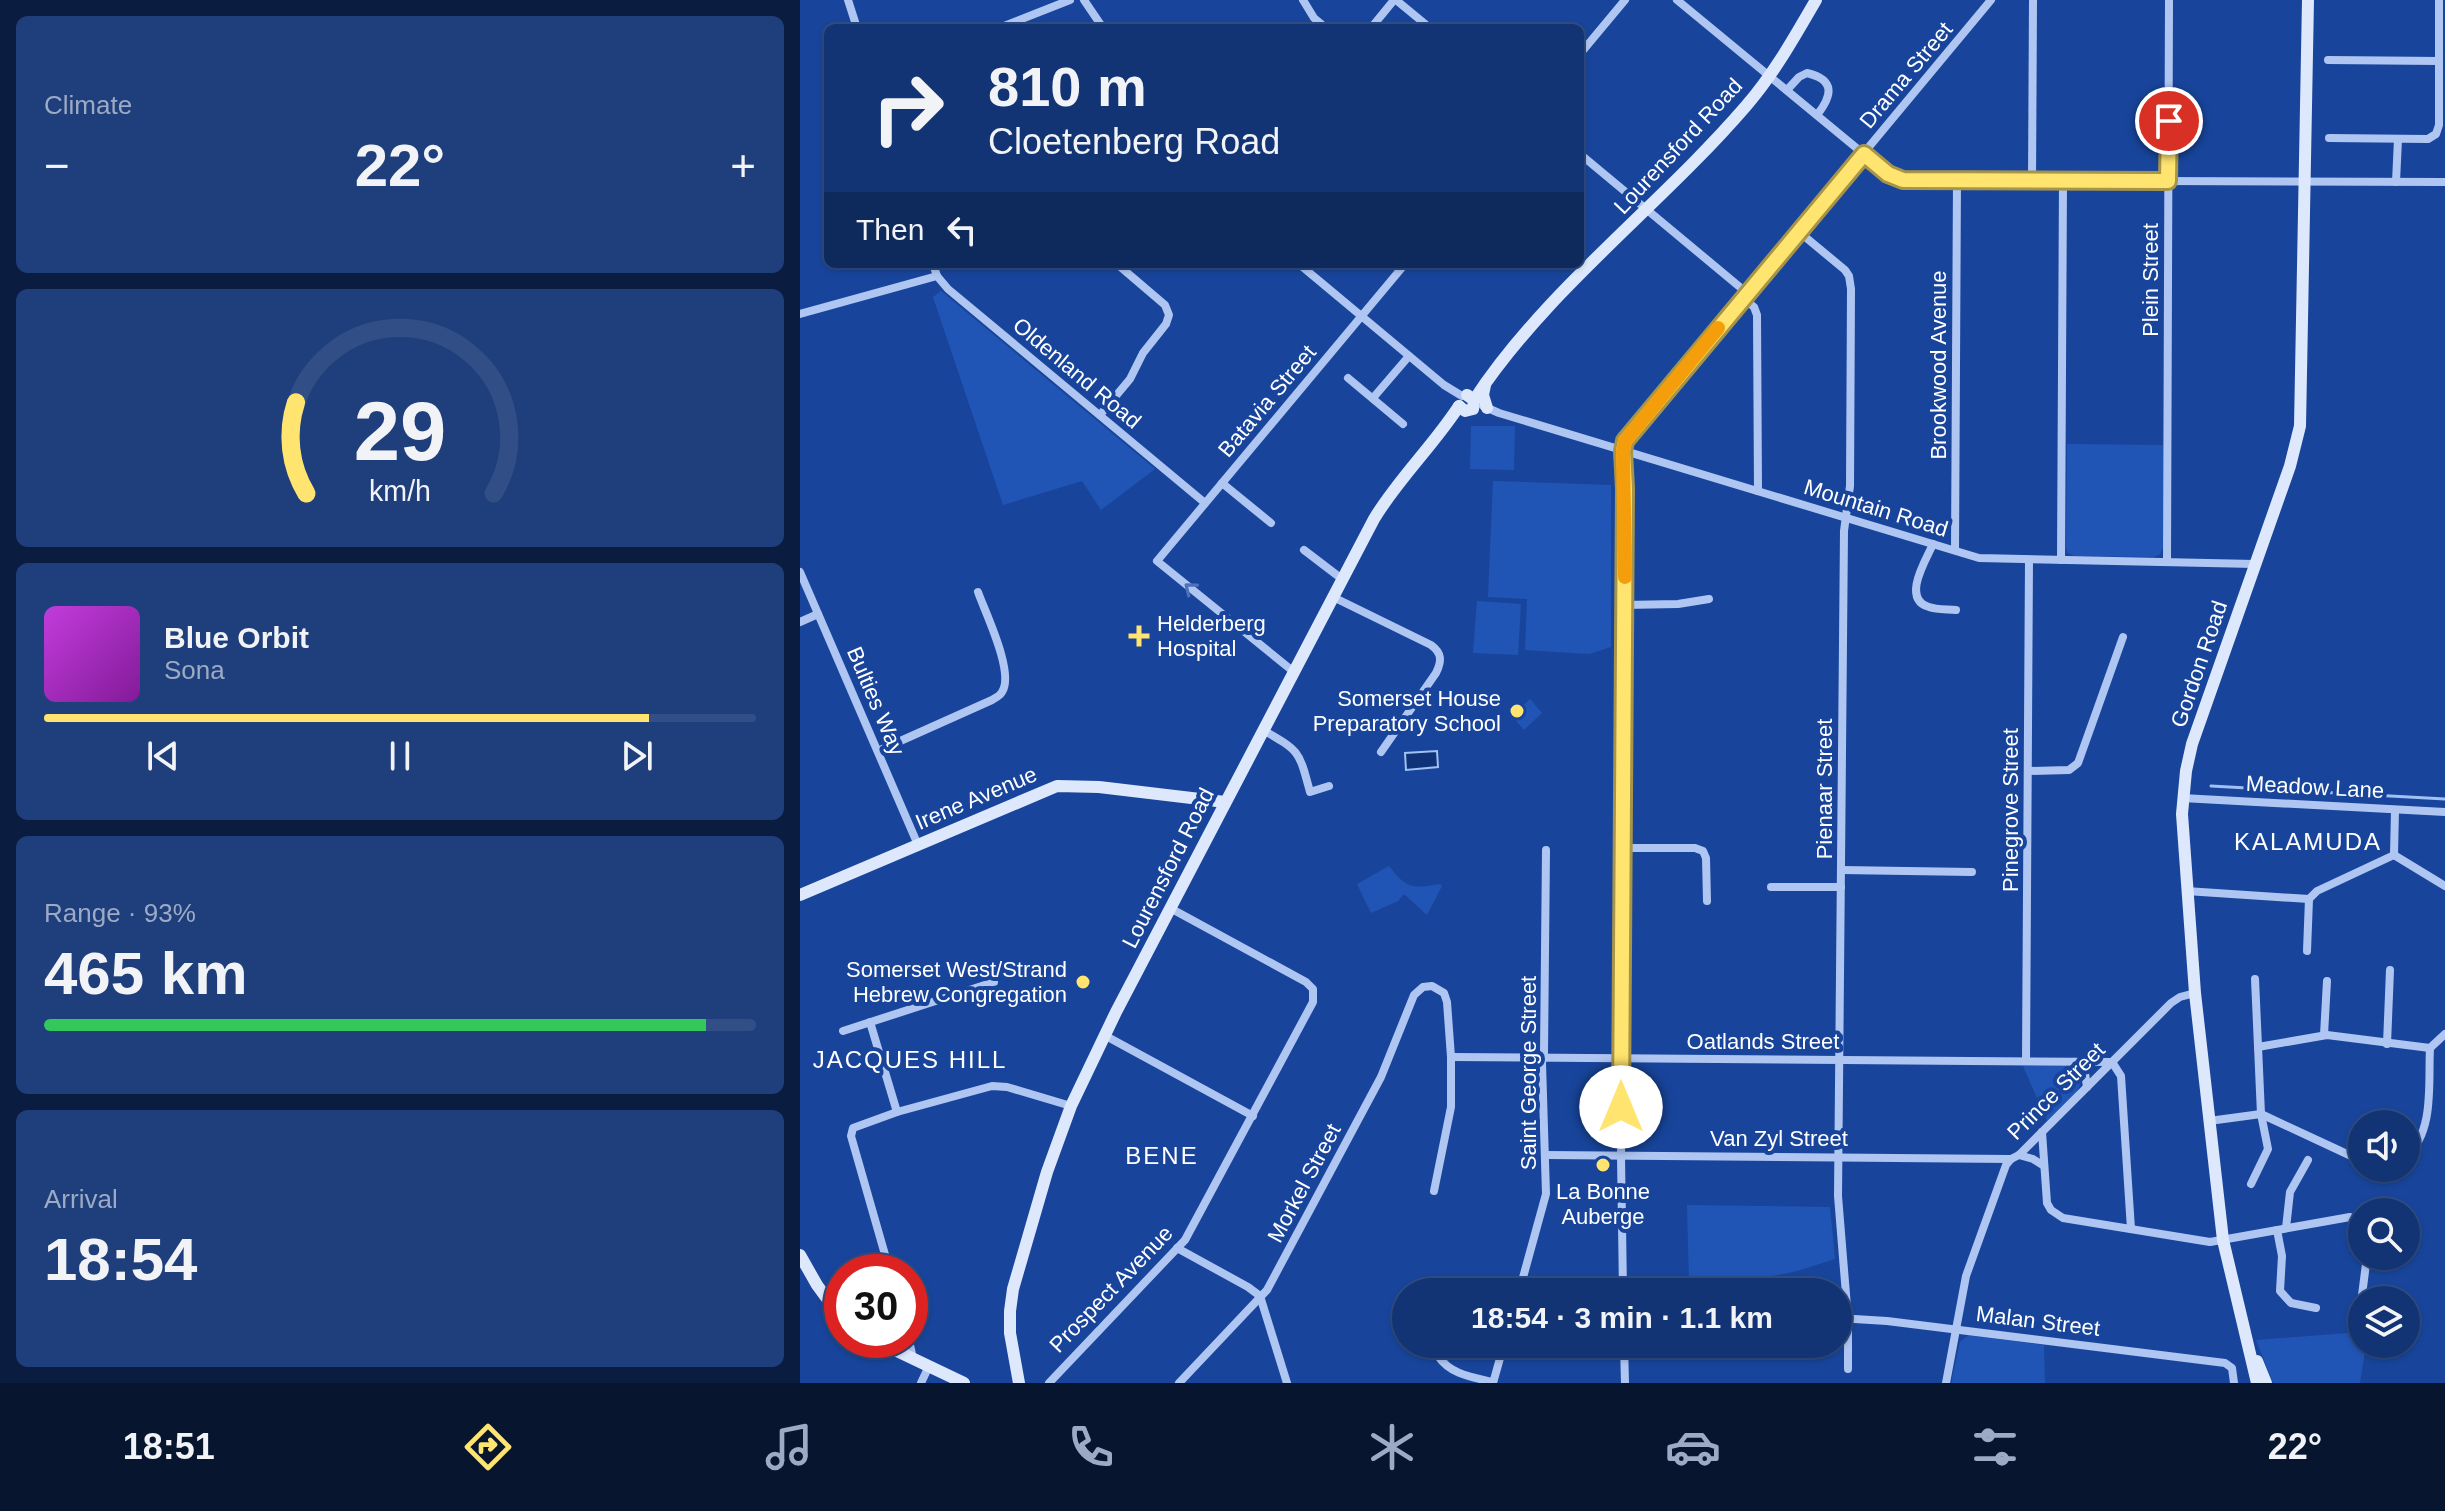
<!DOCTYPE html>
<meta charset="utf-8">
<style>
body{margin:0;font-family:Arial,sans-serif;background:#1f3f7c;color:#f1f3f6;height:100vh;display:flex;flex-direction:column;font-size:30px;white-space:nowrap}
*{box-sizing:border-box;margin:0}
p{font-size:26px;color:#9caac5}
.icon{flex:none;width:44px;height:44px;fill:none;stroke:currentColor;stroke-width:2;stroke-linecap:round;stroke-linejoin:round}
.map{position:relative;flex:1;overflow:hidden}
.drawer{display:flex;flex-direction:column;gap:16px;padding:16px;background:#0a1d40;width:800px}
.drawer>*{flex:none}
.guide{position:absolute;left:24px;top:24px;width:760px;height:244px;border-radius:12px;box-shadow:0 2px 6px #0004,0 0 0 2px #314f86;background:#123474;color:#f1f3f6;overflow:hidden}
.controls{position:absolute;left:1548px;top:1110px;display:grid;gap:16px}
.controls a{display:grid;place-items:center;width:72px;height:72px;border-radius:50%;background:#123474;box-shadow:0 2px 6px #0004,0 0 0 2px #314f86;font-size:40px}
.speed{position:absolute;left:24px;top:1254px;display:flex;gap:16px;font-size:40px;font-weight:700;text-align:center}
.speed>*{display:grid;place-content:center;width:104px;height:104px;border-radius:50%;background:#123474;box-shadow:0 2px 6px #0004,0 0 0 2px #314f86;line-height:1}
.speed .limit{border:12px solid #d22;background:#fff;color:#111}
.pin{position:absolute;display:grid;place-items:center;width:68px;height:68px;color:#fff;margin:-34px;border:4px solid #fff;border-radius:50%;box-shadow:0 2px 8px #0007}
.me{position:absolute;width:88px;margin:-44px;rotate:0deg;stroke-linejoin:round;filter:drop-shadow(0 0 6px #0008)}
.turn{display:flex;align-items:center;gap:28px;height:168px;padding:0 32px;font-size:36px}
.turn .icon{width:104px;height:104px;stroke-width:2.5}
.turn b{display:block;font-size:56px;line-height:68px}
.then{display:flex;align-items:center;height:76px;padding:0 32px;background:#0003;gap:16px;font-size:30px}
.big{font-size:60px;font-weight:800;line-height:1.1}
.drawer .widget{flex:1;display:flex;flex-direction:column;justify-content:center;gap:12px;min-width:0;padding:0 28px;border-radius:12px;background:#1f3f7c}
.drawer .dial{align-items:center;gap:0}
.dial svg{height:208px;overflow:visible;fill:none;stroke:#314f86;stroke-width:7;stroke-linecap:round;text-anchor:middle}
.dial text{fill:#f1f3f6;stroke:none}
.song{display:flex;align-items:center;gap:24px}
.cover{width:96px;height:96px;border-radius:12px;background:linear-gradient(135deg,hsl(290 70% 55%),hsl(290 70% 35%))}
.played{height:8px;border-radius:4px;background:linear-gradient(90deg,#ffe46f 85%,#314f86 85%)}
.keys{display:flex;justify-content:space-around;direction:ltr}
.heat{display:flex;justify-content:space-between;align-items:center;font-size:44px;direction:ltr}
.charge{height:12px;border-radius:6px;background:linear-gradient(90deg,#34c759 93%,#314f86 0)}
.trip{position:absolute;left:592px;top:1278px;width:460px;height:80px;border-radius:40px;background:#123474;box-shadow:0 2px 6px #0004,0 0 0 2px #314f86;font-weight:800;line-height:80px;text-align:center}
.tabs{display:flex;height:128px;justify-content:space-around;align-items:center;background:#07152e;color:#9caac5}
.tabs .icon{width:56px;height:56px}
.tabs .active{color:#ffe46f}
.tabs b{font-size:36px;color:#f1f3f6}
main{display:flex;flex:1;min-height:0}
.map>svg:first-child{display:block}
</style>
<main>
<section class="drawer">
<div class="widget"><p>Climate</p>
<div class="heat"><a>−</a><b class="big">22°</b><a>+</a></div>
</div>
<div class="widget dial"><svg viewBox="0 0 100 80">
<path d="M14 69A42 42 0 1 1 86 69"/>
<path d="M14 69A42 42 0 0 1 10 34" stroke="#ffe46f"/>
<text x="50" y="56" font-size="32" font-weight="700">29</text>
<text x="50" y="72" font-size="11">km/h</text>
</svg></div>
<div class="widget">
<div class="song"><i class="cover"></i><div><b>Blue Orbit</b><p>Sona</p></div></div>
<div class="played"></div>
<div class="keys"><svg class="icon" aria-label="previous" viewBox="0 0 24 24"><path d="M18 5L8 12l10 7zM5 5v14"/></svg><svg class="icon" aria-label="pause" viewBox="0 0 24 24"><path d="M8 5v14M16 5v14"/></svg><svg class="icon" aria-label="next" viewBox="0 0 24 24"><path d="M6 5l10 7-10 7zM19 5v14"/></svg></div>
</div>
<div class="widget"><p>Range · 93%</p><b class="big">465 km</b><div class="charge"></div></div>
<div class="widget"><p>Arrival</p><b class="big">18:54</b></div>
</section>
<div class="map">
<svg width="1645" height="1383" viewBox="0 0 1645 1383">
<rect width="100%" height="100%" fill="#18459b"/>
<g fill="#2155b5">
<path d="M141,291L355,469L301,510L282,481L203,505L133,297Z"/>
<path d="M671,426H715L714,470L670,469Z"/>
<path d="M1267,444L1363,445V548L1360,554L1354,557L1274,556L1268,553L1266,548Z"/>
<path d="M693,481L811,485V647L789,654L725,650L727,599L688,597Z"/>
<path d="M677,601L721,604L718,655L673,653Z"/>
<path d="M730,699L742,713L724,730L712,716Z"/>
<path d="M589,866C607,889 612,889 640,884L642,886L627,915L604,894L598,901L571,913L557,884Z"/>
<path d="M1223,1066H1271L1281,1075C1284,1093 1259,1109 1247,1121Z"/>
<path d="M887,1205L1030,1207L1035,1259L997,1271L950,1281L889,1280Z"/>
<path d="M1562,1332V1344H1566L1560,1383H1473L1456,1340Z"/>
<path d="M1168,1335L1244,1345L1245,1383H1151L1160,1342Z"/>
</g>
<path fill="#103278" stroke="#a1c0f4" stroke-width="2" d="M637,751L638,767L606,770L605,753Z"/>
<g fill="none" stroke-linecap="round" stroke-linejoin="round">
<path stroke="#a1c0f4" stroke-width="3" d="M1411,786L1645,799"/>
<g stroke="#afc6f2" stroke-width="8">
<path d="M48,0L57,28"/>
<path d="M284,0L303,28"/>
<path d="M503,0L514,18L526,28"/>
<path d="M596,0L630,28"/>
<path d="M877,0L1088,174L1097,178L1117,180L1645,182"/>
<path d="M199,28L270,0"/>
<path d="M571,28L594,0"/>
<path d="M780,54L825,0"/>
<path d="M1528,60L1639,61"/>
<path d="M987,90L999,77L1007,73C1036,80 1032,96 1017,115"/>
<path d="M1529,138L1628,139L1636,134L1639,125V0"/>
<path d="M780,154L947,293"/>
<path d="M1232,181L1233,0"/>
<path d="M1596,182L1598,139"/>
<path d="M998,231L1045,270L1049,276L1051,289L1050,486L1044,531L1038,1196L1048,1319V1369"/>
<path d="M133,264L137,276L148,289L405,503"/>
<path d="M499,264L644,385L662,396"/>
<path d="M943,298L954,307L957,315L958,491"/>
<path d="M0,314L137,276"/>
<path d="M548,378L603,424"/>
<path d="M573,398L609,356"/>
<path d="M683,406L699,413L1179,558L1455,564"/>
<path d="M300,415L330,379L343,353L366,324L369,315L365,305L317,264"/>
<path d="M422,483L471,523"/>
<path d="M1133,544C1126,560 1101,599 1129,607C1137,610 1148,609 1156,610"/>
<path d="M504,550L542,579"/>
<path d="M1155,550L1157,181"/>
<path d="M1261,560L1263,181"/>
<path d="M1367,561L1369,0"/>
<path d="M0,572L118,845"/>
<path d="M533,597L631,645C642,653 642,661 636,673L581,752"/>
<path d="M824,605L878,604L909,599"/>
<path d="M0,622L18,614"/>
<path d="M494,672L357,561L605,264"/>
<path d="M463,730C500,751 499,751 510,792L529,786"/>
<path d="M78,751L192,700C195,698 200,696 202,692C215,673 185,612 178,592"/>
<path d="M1228,771L1269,770L1278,763L1323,637"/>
<path d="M1382,798L1645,812"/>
<path d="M822,848H895L903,851L906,858L907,901"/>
<path d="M1594,855L1645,886"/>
<path d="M1594,855L1595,810"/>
<path d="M1041,870L1172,872"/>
<path d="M971,887H1041"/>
<path d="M1386,891L1509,899L1517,891L1594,855"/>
<path d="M1507,951L1509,899"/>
<path d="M70,1022L97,1112"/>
<path d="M43,1031L194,982"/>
<path d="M304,1035L453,1116"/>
<path d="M1524,1035L1527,981"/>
<path d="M1587,1044L1590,970"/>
<path d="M1458,1047L1527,1035L1630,1048"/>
<path d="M651,1057L1312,1062L1321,1076L1331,1229"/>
<path d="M1226,1061L1229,560"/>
<path d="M1274,1062L1285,1073L1287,1087"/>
<path d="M1409,1121L1461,1114L1562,1161"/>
<path d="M1242,1132L1247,1203L1251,1210L1263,1218L1410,1242L1550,1217L1562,1222"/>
<path d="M746,1155L1211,1159"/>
<path d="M1219,1155L1233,1159L1244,1166"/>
<path d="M1606,1157C1635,1131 1628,1084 1630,1048L1645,1034"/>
<path d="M1451,1184L1468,1149L1461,1114L1455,979"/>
<path d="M1486,1228L1490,1192L1508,1160"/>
<path d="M1477,1230L1482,1256L1480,1291L1491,1303L1516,1308"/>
<path d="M377,1248L448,1287L460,1296L487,1383"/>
<path d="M90,1272L51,1136L53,1128L97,1112L192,1086L207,1087L271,1106"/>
<path d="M719,1292L746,1194L742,1063L744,1053L746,850"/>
<path d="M823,1292L821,1156L824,444L827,438L1191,0"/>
<path d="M1561,1303L1567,1256"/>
<path d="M1038,1318L1087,1321L1425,1363L1432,1368L1434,1383"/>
<path d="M109,1340L113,1359"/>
<path d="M824,1344L825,1383"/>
<path d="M638,1356C651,1375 672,1377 693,1382"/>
<path d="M121,1383L129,1366"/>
<path d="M249,1383L385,1240L513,1002V989L506,982L370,908"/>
<path d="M379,1383L467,1290L581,1077L614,995L623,987L632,986L644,993L647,1002L651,1057V1107L634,1191"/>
<path d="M693,1383L704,1344"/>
<path d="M1146,1383L1166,1276L1206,1165L1211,1159L1219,1155L1371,1003L1380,997L1395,993"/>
</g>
<g stroke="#dde8fc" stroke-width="12">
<path d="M685,385L683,395L687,408"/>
<path d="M674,400C746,290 860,206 946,106C974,74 995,36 1016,0"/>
<path d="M659,406L665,411L673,409L674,400L667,395"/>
<path d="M0,895L257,786L299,787L425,802"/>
<path d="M0,1255L17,1285L42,1319"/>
<path d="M74,1340L164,1383"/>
<path d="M1457,1361L1466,1383"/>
<path d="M219,1383L210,1333V1311L213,1289L247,1172L271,1106L316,1012L574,519C598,479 633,446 659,406"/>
<path d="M1457,1383L1423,1240L1395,993L1382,814L1386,771L1392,744L1490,466L1500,426L1508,0"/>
</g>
</g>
<defs><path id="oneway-chevron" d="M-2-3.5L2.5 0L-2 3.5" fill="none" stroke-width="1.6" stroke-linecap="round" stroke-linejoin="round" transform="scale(2)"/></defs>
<use stroke="#4d72b9" href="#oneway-chevron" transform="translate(390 588) rotate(-141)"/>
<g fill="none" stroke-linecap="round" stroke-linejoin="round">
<g stroke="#a69448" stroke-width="20">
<path id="route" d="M821,1107L825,489L823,451L825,441L1064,154L1088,174L1103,180L1368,181L1369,121"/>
</g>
<use href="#route" stroke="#ffe46f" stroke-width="14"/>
<path stroke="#f59e0b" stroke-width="14" d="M825,577L823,451L825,441L918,328"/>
</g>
<g fill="#ffe46f" stroke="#18459b" stroke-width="3">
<path d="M335 624h8v8h8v8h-8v8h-8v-8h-8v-8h8z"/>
<circle cx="717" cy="711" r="8"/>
<circle cx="283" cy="982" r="8"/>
<circle cx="803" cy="1165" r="8"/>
</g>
<g text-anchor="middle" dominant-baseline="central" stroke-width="8" stroke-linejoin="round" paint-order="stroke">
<g font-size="22" fill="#fff" stroke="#18459b">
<text transform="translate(1106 75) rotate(-50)">Drama Street</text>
<text transform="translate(878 146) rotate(-47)">Lourensford Road</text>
<text transform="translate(1350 280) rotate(-90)">Plein Street</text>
<text transform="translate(1138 365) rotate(-90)">Brookwood Avenue</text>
<text transform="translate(277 373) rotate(40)">Oldenland Road</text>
<text transform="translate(467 401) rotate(-50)">Batavia Street</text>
<text transform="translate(1076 508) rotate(17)">Mountain Road</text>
<text transform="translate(1399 664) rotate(-71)">Gordon Road</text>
<text transform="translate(76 701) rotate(67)">Bulties Way</text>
<text transform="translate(1515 787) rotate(3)">Meadow Lane</text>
<text transform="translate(1024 789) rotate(-90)">Pienaar Street</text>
<text transform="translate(176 798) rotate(-23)">Irene Avenue</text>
<text transform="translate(1210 810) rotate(-90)">Pinegrove Street</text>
<text transform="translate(368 868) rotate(-63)">Lourensford Road</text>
<text x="963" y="1041">Oatlands Street</text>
<text transform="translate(728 1073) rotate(-90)">Saint George Street</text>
<text transform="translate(1256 1091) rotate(-45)">Prince Street</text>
<text x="979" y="1138">Van Zyl Street</text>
<text transform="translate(504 1183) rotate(-62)">Morkel Street</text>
<text transform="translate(311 1289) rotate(-46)">Prospect Avenue</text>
<text transform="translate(1238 1321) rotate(7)">Malan Street</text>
</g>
<g font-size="22" fill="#fff" stroke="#18459b" text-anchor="end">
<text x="357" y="623" text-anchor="start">Helderberg<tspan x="357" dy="25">Hospital</tspan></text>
<text x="701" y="698">Somerset House<tspan x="701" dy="25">Preparatory School</tspan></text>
<text x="267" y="969">Somerset West/Strand<tspan x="267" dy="25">Hebrew Congregation</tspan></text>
<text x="803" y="1191" text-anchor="middle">La Bonne<tspan x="803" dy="25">Auberge</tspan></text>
</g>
<g font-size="24" letter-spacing="2" fill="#fff" stroke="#18459b">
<text x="1508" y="841">KALAMUDA</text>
<text x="110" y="1059">JACQUES HILL</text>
<text x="362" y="1155">BENE</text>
</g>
</g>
</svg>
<div class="controls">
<a><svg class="icon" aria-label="sound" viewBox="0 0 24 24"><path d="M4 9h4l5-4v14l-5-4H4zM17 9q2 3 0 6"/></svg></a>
<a><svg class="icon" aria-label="search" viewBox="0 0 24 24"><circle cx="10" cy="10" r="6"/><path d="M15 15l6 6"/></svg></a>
<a><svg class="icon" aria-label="layers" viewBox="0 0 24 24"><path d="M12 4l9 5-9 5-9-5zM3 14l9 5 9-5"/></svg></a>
</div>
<div class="speed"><div class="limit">30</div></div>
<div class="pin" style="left:1369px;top:121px;background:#d93025"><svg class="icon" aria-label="arrive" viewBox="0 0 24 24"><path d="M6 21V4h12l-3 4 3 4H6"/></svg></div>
<svg class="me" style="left:821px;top:1107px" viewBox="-20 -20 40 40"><circle r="19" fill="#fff"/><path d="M0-13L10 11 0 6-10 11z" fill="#ffe46f"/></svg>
<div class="trip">18:54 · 3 min · 1.1 km</div>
<div class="guide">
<div class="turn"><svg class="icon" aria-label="right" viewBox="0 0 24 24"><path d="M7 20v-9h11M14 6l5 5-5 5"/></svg><div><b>810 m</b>Cloetenberg Road</div></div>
<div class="then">Then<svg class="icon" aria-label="left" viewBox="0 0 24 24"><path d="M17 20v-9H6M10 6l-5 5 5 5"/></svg></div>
</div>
</div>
</main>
<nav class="tabs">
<b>18:51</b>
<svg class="icon active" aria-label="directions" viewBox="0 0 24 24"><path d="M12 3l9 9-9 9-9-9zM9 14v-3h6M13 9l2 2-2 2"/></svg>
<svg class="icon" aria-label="music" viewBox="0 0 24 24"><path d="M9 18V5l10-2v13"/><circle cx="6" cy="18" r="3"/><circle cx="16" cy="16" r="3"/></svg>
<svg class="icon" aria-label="phone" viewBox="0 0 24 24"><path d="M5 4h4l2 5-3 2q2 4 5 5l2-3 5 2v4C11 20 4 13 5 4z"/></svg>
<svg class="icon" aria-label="climate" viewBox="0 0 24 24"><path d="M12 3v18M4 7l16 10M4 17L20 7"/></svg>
<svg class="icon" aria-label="car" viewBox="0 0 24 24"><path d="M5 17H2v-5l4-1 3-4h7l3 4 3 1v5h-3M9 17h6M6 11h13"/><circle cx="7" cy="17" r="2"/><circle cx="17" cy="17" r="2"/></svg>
<svg class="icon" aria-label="filters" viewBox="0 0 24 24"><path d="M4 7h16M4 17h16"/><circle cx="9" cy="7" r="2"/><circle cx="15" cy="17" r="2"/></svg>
<b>22°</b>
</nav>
